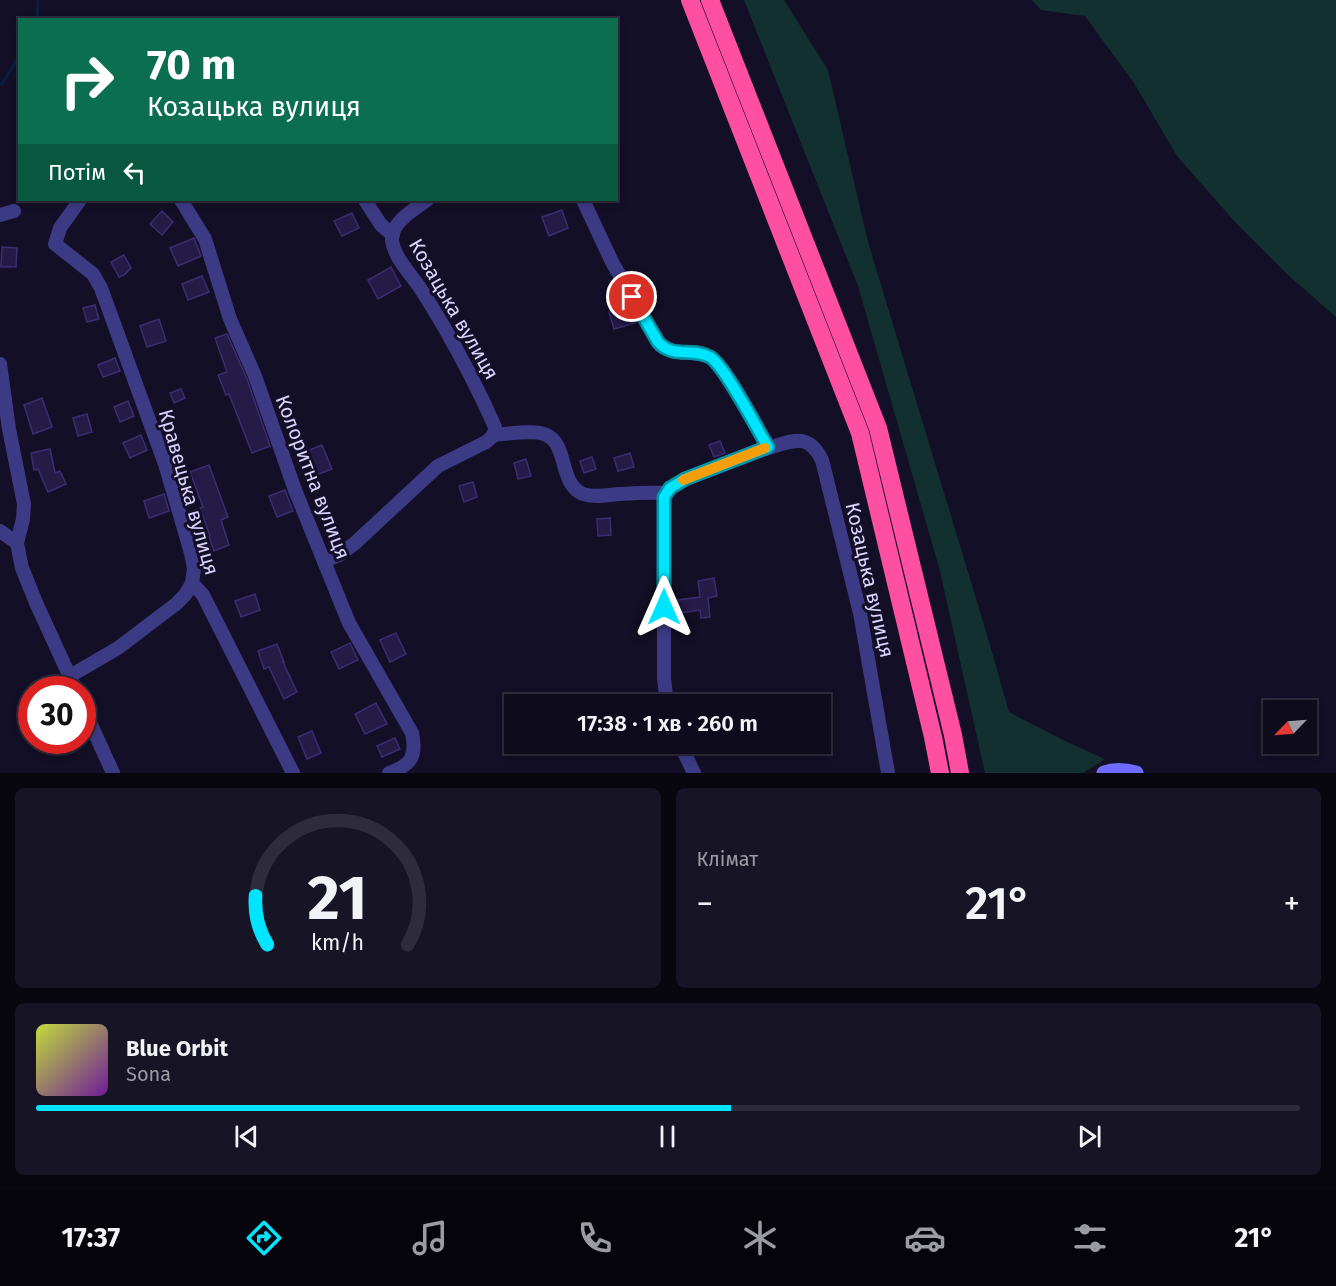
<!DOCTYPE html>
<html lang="uk">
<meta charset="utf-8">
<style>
body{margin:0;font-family:"Fira Sans",sans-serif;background:#171425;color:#f1f3f6;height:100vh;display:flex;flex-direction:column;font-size:22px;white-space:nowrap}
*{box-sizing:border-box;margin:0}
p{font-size:20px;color:#9b9ba3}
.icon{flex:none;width:33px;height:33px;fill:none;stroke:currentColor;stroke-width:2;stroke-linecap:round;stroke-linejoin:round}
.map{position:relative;height:773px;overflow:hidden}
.sheet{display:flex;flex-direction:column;gap:15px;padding:15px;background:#08060f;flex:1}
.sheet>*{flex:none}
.guide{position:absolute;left:18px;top:18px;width:600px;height:183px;border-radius:0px;box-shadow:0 3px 9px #0003,0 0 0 2px #2e2b3b;background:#0b6e4f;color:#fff;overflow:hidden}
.needle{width:39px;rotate:245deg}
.controls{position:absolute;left:1263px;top:700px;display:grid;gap:12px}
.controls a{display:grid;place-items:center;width:54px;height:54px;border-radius:0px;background:#0e0b1c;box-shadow:0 3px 9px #0003,0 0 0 2px #2e2b3b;font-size:30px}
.speed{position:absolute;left:18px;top:676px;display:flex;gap:12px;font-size:30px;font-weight:700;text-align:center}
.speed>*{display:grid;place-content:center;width:78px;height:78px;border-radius:50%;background:#0e0b1c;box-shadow:0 3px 9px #0003,0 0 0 2px #2e2b3b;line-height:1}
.speed .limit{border:9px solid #d22;background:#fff;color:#111}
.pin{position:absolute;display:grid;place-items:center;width:51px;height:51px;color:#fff;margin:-26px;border:3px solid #fff;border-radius:50%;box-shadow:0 2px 6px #0007}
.me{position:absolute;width:66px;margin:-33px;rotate:0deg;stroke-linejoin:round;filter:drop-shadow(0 0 4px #0008)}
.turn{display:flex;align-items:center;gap:21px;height:126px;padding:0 30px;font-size:27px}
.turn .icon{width:78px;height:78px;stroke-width:2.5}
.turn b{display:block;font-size:42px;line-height:51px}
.then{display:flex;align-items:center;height:57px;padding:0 30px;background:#0003;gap:12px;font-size:22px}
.big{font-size:45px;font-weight:600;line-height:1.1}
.sheet .tile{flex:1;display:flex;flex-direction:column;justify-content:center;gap:9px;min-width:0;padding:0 21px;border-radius:9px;background:#171425}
.sheet .dial{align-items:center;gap:0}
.dial svg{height:156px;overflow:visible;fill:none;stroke:#2e2b3b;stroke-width:7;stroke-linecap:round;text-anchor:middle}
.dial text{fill:#f1f3f6;stroke:none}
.song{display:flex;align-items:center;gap:18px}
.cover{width:72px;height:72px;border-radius:9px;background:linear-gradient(135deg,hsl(70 70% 55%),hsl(280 70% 35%))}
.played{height:6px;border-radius:3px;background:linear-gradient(90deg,#00e5ff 55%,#2e2b3b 55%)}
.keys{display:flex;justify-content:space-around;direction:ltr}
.heat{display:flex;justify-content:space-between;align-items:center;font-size:33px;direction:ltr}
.sheet .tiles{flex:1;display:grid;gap:15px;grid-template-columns:1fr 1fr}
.tile:last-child{grid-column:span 2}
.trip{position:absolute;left:504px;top:694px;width:327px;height:60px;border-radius:0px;background:#0e0b1c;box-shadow:0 3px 9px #0003,0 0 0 2px #2e2b3b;font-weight:600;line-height:60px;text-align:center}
.menu{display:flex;height:96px;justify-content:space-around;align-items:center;background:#06040b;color:#9b9ba3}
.menu .icon{width:42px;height:42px}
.menu .current{color:#00e5ff}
.menu b{font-size:27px;color:#f1f3f6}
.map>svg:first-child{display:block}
</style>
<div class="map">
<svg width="1336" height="773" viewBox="0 0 1336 773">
<rect width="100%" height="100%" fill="#130f26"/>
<g fill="#12302f">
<path d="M744,0H784L828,70L868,242L988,638L1009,712L1065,741L1105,759L1083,773H985L940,571L858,286Z"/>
<path d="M1032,0H1336V317L1288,275L1234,221L1177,156L1134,83L1085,16L1041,10Z"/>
</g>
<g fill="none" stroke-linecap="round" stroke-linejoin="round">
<g stroke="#0a1f44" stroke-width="3">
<path d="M37,20L38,0"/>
<path d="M0,85L2,84L20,55"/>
</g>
</g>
<g fill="#241b47" stroke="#3b2d73" stroke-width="1.5">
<path d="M562,210L568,228L549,236L542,217Z"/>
<path d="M162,211L173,222L162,235L150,224Z"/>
<path d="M352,213L359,228L342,236L334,221Z"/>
<path d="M194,238L201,256L178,266L170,248Z"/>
<path d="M2,247L17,248L16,267H1Z"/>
<path d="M124,255L131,268L124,275L119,277L111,262Z"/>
<path d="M391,267L401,286L378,299L368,280Z"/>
<path d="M202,276L209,292L188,300L182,284Z"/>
<path d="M95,305L99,319L87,322L83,308Z"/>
<path d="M628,307L633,317L635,323L614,329L609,312Z"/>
<path d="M159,319L166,341L147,347L140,326Z"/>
<path d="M227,334L247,379L270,446L252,453L229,394L226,395L218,375L227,372L215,338Z"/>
<path d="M115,358L120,371L103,377L98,365Z"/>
<path d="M181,389L185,398L174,403L170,393Z"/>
<path d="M42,398L52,427L33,434L24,405Z"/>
<path d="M128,401L134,416L120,422L114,407Z"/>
<path d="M87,414L92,432L78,436L73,418Z"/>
<path d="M141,435L147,450L130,458L123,443Z"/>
<path d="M720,441L725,453L714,457L709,445Z"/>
<path d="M322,445L332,469L316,475L307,451Z"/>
<path d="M50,449L55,473L60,471L66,484L48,492L38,469L34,470L31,453Z"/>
<path d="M630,453L634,467L618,471L614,458Z"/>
<path d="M592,457L596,469L584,473L580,461Z"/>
<path d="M526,459L531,476L518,479L514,463Z"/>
<path d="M209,465L228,517L221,520L229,545L214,551L209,537L210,536L200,508L203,507L190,472Z"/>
<path d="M473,482L477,497L464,502L459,486Z"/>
<path d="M285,490L293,511L277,517L269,496Z"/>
<path d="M164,494L169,511L149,518L144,501Z"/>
<path d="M610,518L611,535L598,536L597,519Z"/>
<path d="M714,578L717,596L708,598L710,617L701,618L700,610L680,613L678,600L700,597L698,581Z"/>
<path d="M255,594L260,610L241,617L235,601Z"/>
<path d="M396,633L406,654L390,662L380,640Z"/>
<path d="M350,643L358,660L339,669L331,652Z"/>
<path d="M277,644L284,662H283L297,692L284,699L269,667L264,669L258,651Z"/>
<path d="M376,703L387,724L365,734L355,714Z"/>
<path d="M312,731L321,753L307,759L298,737Z"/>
<path d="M395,738L400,749L382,757L377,746Z"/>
</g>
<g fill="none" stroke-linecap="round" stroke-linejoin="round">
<g stroke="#3d3a85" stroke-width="14">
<path d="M80,200L60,228L55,244L93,274L101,288L165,464L191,553L194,569L192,583L203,595L293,773"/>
<path d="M181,200L205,239L230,319L255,376L295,490L349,623L412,733C417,757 411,765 389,773"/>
<path d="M365,200L381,225L393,235"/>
<path d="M583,200L612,262L660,345C675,357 693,349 709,357C725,365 758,429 768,448C793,441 808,432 822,460L860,613L888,773"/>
<path d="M0,215L14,211"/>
<path d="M0,364L9,429L24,504L23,519L17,543L22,568L37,605L76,690"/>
<path d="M493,435C506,434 533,430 544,434C569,442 558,484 583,494C594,498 608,495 620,494C635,493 651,492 666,493"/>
<path d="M0,531L17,543"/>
<path d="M324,561L339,555L354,544L438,466L486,442C492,438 495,434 495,427C480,393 463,360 444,327C436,314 429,301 420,288C411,274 394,258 392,240C391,222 415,209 427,200"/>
<path d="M70,676L118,648L176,604L185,595L192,583"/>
<path d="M82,705L113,773"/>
<path d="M667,705L664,678V497L670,488L685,479L768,448"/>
<path d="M680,744L694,773"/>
</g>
<path stroke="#6f6bff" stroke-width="15" d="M1104,773C1115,769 1125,770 1136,773"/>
<g stroke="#ff4fa3" stroke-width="18">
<path d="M690,0L860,433L933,737L940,773"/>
<path d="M710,0L878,428L953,735L960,773"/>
</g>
</g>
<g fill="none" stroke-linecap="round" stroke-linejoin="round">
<g stroke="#0095a6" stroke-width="15">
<path id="route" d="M632,297L658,342C673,359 692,347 710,357C725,366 757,429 768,447L685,479L670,488L664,497V607"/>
</g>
<use href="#route" stroke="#00e5ff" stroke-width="10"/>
<path stroke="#f59e0b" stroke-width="10" d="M683,480L765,448"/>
</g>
<g text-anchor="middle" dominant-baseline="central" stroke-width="6" stroke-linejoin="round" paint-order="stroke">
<g font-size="20" fill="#d9d4ff" stroke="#130f26">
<text transform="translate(454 309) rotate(60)">Козацька вулиця</text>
<text transform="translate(313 477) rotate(69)">Колоритна вулиця</text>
<text transform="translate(189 492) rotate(74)">Кравецька вулиця</text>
<text transform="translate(870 580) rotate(77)">Козацька вулиця</text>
</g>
</g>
</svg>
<div class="controls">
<a><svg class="needle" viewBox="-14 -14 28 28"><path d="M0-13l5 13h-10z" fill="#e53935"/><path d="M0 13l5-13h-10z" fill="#9b9ba3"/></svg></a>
</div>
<div class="speed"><div class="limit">30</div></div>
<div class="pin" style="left:632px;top:297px;background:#d93025"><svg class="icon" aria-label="arrive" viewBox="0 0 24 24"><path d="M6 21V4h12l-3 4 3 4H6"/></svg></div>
<svg class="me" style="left:664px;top:607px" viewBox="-20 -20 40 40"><path d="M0-17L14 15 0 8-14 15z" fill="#00e5ff" stroke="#fff" stroke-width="4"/></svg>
<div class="trip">17:38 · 1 хв · 260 m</div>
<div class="guide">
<div class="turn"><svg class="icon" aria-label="right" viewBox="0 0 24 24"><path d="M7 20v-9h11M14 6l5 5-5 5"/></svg><div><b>70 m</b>Козацька вулиця</div></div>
<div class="then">Потім<svg class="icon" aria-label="left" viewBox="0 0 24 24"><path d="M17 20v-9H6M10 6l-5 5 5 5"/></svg></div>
</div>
</div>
<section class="sheet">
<div class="tiles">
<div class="tile dial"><svg viewBox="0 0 100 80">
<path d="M14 69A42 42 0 1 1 86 69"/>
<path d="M14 69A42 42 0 0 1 8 44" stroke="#00e5ff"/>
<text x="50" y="56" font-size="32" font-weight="700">21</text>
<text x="50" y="72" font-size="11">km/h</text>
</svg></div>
<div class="tile"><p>Клімат</p>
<div class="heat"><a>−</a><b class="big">21°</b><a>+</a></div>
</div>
<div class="tile">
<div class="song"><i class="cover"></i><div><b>Blue Orbit</b><p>Sona</p></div></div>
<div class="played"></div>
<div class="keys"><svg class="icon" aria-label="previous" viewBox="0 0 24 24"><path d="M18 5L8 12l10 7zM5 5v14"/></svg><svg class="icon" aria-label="pause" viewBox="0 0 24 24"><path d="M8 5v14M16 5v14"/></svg><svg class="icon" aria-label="next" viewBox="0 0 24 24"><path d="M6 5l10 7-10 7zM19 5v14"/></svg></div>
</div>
</div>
</section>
<nav class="menu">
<b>17:37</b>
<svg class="icon current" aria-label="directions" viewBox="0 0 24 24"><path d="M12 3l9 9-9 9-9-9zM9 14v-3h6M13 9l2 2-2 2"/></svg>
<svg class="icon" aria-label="music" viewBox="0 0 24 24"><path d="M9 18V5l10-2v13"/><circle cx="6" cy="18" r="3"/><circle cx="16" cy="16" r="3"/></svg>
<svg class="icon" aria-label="phone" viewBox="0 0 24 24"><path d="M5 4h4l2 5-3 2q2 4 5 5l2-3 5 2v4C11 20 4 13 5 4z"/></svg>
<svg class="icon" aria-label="climate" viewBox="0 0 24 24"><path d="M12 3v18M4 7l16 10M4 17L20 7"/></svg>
<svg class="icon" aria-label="car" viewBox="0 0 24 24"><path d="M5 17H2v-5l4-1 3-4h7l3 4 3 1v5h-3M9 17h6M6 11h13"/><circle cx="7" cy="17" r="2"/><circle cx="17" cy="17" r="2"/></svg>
<svg class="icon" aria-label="filters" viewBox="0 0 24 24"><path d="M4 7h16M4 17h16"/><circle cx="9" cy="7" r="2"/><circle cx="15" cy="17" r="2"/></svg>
<b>21°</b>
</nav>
